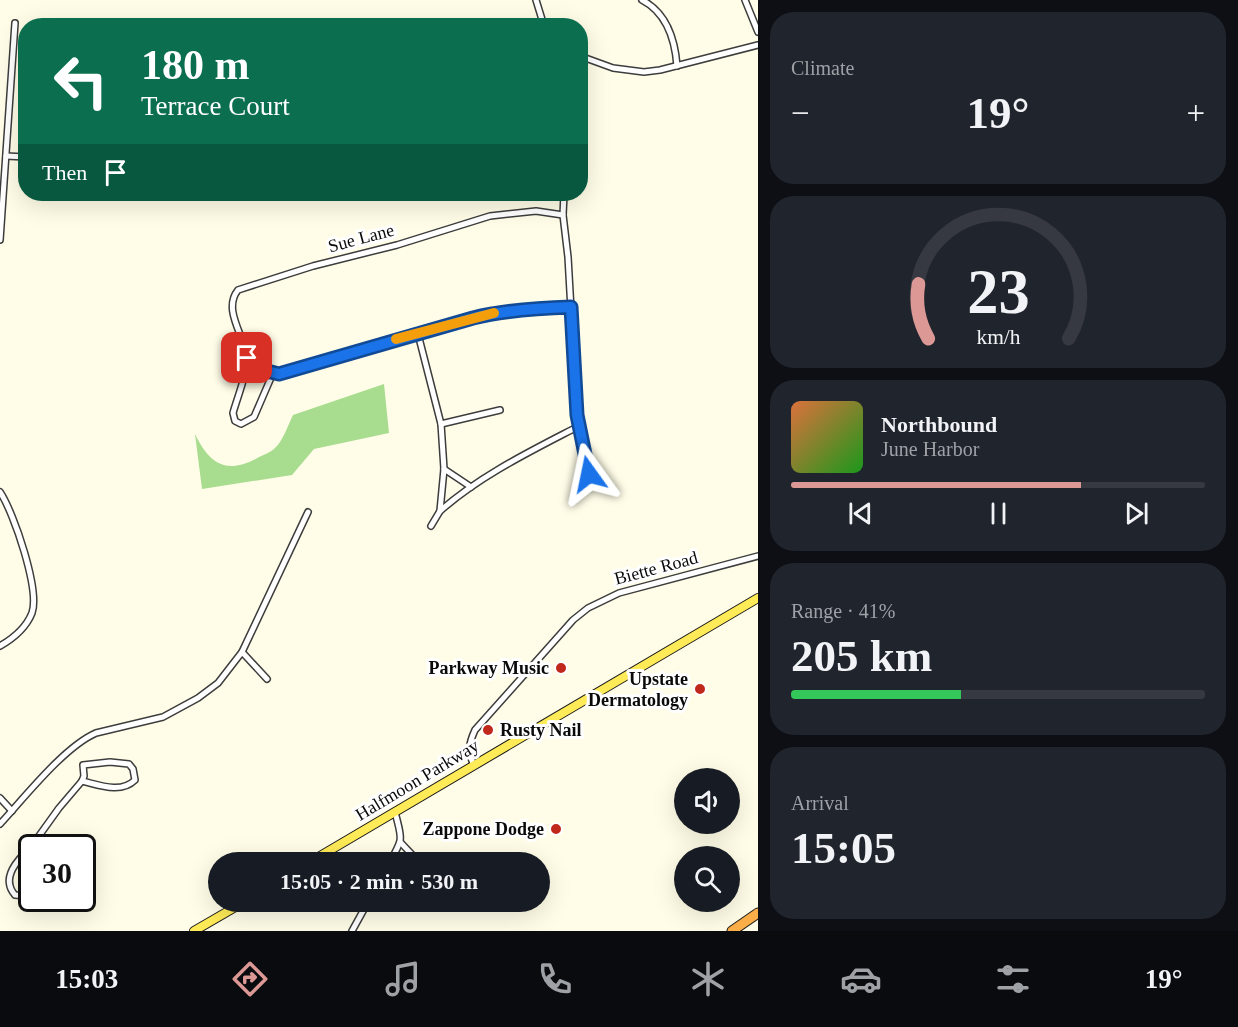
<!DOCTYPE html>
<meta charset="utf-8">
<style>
body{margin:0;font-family:Georgia,serif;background:#20242c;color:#f1f3f6;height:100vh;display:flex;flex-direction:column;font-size:22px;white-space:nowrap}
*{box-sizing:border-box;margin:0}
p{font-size:20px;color:#9ea1a6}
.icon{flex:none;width:33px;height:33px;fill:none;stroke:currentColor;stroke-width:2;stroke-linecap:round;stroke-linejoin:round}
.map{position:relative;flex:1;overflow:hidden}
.drawer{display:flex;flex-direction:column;gap:12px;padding:12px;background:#0d0f14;width:480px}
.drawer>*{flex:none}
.hud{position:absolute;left:18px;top:18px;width:570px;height:183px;border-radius:24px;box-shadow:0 6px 24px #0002;background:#0b6e4f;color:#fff;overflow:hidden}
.tools{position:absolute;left:674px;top:768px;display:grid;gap:12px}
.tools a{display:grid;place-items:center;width:66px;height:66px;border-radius:50%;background:#171b24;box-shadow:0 6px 24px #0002;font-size:30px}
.speed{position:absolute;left:18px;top:834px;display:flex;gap:12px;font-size:30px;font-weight:700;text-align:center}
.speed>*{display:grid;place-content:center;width:78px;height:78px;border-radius:50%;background:#171b24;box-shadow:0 6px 24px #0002;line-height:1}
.speed .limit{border:3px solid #111;border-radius:9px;background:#fff;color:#111}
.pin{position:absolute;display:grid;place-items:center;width:51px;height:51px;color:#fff;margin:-26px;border-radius:12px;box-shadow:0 3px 9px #0006}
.me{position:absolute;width:66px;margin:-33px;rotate:348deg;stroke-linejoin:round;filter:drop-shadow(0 0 4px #0008)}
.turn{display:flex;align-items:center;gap:21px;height:126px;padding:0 24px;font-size:27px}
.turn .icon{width:78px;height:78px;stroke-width:2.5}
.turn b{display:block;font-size:42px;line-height:51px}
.then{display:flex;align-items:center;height:57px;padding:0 24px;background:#0003;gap:12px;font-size:22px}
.big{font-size:45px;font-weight:800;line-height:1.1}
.drawer .tile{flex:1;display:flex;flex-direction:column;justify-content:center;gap:9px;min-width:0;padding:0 21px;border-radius:24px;background:#20242c}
.drawer .dial{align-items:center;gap:0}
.dial svg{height:156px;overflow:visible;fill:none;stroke:#363941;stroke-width:7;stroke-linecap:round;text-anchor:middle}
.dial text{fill:#f1f3f6;stroke:none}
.song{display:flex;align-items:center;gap:18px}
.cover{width:72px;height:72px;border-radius:9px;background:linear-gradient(135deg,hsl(20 70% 55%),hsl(120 70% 35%))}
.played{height:6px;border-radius:3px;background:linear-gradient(90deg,#db9894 70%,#363941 70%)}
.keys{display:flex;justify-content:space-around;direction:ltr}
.heat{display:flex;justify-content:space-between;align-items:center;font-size:33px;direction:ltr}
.charge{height:9px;border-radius:4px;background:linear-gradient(90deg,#34c759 41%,#363941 0)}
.trip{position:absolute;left:208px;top:852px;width:342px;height:60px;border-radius:30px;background:#171b24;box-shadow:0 6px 24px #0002;font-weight:800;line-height:60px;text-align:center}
.dock{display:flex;height:96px;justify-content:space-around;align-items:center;background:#090b0e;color:#9ea1a6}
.dock .icon{width:42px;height:42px}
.dock .on{color:#db9894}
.dock b{font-size:27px;color:#f1f3f6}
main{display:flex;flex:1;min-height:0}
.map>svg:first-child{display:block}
</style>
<main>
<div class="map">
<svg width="758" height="931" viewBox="0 0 758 931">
<rect width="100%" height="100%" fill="#fffde7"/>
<path fill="#a8dc8e" d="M384,384L389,433L314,449L292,475L202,489L195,434C210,465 227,475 259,457C264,455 271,452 275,448C283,441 288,425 293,415Z"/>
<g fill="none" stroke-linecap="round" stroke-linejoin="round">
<g stroke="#3d3d3d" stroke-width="8">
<g id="street">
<path d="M536,0L544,26"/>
<path d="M642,0C667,13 675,39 677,66"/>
<path d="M745,0L758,32"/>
<path d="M580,56L613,68L644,72L660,70L758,45"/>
<path d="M6,156L26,157"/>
<path d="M564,194L563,215L568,257L577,415L589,474"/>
<path d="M0,240L15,23"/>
<path d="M418,334L441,424L444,469L440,511L431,526"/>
<path d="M247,358L267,371L279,374L473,318L504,311L571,307"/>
<path d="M273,373L254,417L241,424L235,421L233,413C237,398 248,372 247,358C245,336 222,310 238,290L313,266L397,245L490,216L536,211L563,215"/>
<path d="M441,424L500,410"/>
<path d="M444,469L471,487"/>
<path d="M0,492C14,513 40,590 32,613C26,628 14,638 0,646"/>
<path d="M440,511C481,475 531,451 579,426"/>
<path d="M242,652L267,679"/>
<path d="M110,762L129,764L133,769L135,780C121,794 99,785 82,781L84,776L83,765Z"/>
<path d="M474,765C467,753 469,743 475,730L573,620L588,608L619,593L758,556"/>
<path d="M0,798L12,811"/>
<path d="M0,824C25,797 64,747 96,733L163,717L198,698L218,683L242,652L308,512"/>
<path d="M401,843L419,862"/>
<path d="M31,847L59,808L82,781"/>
<path d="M32,852L31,847C18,859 0,878 15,895L25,896L32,891"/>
<path d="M390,862C404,837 402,840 395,812"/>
<path d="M352,931L368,902"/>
</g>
</g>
<g stroke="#1b1b1b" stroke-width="10">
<g id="primary">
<path d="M310,862L758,598"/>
<path d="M194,931L244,902"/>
</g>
</g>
<g stroke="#1b1b1b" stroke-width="11">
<path id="highway" d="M732,931L758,913"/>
</g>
<use href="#street" stroke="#fff" stroke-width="5"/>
<use href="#primary" stroke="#ffea57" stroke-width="8"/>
<use href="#highway" stroke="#fcaf48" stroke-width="9"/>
</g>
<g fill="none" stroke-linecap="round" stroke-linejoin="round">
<g stroke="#114b97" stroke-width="15">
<path id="route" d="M247,358L267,371L279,374L473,318C506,310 537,308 571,307L577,415L589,474"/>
</g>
<use href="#route" stroke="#1a73e8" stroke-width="10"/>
<path stroke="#f59e0b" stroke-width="10" d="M396,339L494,313"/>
</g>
<g fill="#c0281c" stroke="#fff" stroke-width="2">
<circle cx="561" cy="668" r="6"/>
<circle cx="700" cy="689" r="6"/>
<circle cx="488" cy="730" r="6"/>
<circle cx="556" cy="829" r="6"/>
</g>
<g text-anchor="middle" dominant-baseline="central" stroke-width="6" stroke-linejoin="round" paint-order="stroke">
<g font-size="18" fill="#0a0a0a" stroke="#fff">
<text transform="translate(361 238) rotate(-15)">Sue Lane</text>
<text transform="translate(656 568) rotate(-15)">Biette Road</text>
<text transform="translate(417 780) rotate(-31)">Halfmoon Parkway</text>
</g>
<g font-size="18" font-weight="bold" fill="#0a0a0a" stroke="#fff" text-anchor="end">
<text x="549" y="668">Parkway Music</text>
<text x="688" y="679">Upstate<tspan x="688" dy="21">Dermatology</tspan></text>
<text x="500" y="730" text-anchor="start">Rusty Nail</text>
<text x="544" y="829">Zappone Dodge</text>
</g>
</g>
</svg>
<div class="tools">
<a><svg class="icon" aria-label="sound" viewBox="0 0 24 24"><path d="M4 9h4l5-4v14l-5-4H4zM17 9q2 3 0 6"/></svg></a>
<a><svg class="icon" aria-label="search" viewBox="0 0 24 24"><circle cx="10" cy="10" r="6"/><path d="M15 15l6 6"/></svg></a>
</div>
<div class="speed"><div class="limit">30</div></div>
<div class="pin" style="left:247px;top:358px;background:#d93025"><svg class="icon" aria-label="arrive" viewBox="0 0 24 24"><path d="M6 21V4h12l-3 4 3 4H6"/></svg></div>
<svg class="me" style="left:589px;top:474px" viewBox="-20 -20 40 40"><path d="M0-17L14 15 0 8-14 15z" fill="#1a73e8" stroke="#fff" stroke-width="4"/></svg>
<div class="trip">15:05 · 2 min · 530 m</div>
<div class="hud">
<div class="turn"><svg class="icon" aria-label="left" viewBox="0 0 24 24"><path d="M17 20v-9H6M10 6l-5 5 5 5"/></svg><div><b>180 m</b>Terrace Court</div></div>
<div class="then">Then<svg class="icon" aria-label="arrive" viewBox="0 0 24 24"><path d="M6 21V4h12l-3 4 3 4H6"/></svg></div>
</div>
</div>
<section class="drawer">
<div class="tile"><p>Climate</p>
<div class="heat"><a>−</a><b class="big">19°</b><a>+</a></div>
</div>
<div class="tile dial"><svg viewBox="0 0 100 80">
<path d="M14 69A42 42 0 1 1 86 69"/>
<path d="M14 69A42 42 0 0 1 9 41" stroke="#db9894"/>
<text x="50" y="56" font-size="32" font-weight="700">23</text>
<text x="50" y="72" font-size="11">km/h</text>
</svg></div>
<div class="tile">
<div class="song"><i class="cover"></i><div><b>Northbound</b><p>June Harbor</p></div></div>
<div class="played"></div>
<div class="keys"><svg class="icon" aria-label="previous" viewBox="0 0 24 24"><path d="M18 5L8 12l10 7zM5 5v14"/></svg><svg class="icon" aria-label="pause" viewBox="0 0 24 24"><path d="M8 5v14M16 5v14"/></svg><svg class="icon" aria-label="next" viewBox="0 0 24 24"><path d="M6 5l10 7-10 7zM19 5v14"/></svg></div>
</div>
<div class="tile"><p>Range · 41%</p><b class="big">205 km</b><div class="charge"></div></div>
<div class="tile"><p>Arrival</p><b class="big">15:05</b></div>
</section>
</main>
<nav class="dock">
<b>15:03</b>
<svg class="icon on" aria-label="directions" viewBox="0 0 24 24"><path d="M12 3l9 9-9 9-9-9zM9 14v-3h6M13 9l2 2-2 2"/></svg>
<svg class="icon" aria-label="music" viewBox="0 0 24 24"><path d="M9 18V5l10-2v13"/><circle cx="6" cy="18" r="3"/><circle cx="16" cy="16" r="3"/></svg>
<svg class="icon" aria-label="phone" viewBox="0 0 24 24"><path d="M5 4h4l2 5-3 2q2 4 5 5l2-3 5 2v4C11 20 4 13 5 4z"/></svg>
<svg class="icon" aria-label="climate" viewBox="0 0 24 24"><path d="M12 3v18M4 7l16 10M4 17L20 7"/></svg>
<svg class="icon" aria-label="car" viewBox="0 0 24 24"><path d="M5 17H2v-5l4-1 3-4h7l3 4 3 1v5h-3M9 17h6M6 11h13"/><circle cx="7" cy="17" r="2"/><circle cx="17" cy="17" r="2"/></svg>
<svg class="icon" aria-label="filters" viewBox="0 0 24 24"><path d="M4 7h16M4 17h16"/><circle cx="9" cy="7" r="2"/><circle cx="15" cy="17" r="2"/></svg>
<b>19°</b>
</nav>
